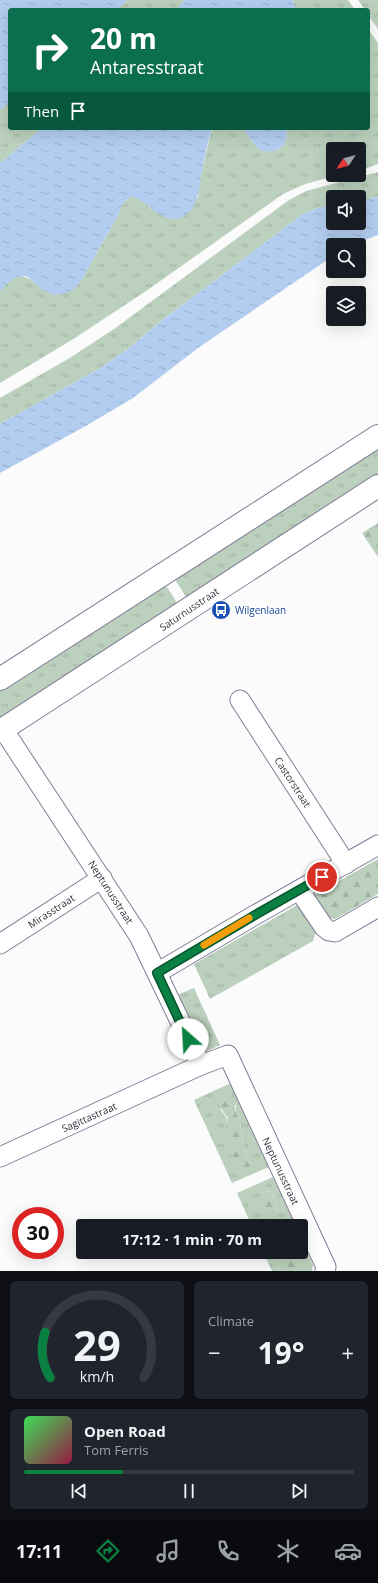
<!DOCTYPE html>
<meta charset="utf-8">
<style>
body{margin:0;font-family:"Open Sans",sans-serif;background:#20242c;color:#f1f3f6;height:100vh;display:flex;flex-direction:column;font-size:15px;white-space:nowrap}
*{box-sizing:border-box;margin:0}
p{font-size:13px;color:#9ea1a6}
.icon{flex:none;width:22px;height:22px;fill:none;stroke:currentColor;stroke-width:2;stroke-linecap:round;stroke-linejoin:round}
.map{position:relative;height:1271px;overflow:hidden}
.sheet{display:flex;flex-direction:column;gap:10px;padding:10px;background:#0d0f14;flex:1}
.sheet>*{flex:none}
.hud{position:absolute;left:8px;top:8px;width:362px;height:122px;border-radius:4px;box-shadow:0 4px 16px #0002;background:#0b6e4f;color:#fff;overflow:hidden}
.needle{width:26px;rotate:234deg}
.tools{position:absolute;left:326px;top:142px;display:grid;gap:8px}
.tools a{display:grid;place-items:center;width:40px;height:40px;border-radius:4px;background:#171b24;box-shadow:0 4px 16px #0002;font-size:20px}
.speed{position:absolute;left:12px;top:1207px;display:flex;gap:8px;font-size:20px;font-weight:700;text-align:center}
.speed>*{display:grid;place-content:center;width:52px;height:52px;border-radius:50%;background:#171b24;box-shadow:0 4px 16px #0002;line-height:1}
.speed .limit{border:6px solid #d22;background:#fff;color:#111}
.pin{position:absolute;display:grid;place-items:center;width:34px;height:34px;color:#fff;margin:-17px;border:2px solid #fff;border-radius:50%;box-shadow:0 1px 4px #0007}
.me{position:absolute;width:44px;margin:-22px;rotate:334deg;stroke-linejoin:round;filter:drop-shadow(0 0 3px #0008)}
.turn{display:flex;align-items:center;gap:14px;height:84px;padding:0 16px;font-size:18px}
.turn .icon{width:52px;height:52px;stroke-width:2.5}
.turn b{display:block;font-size:28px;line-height:34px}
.then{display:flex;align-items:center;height:38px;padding:0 16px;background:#0003;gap:8px;font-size:15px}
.big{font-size:30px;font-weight:700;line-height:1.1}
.sheet .card{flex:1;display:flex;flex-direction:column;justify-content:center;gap:6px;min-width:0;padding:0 14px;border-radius:6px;background:#20242c}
.sheet .dial{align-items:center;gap:0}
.dial svg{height:104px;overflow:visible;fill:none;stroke:#363941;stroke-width:7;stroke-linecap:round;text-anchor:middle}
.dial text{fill:#f1f3f6;stroke:none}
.song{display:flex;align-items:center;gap:12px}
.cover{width:48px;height:48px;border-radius:6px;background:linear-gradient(135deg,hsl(130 70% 55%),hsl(340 70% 35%))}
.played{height:4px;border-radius:2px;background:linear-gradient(90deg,#0b8043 30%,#363941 30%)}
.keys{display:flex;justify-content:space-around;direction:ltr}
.heat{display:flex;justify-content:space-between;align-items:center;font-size:22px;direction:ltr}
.sheet .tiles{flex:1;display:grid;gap:10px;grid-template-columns:1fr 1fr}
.card:last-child{grid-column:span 2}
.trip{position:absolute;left:76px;top:1219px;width:232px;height:40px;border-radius:4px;background:#171b24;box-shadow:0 4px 16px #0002;font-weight:700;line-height:40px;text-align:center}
.tabs{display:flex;height:64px;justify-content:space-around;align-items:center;background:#090b0e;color:#9ea1a6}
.tabs .icon{width:28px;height:28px}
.tabs .on{color:#0b8043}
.tabs b{font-size:18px;color:#f1f3f6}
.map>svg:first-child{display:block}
</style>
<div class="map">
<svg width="378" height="1271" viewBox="0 0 378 1271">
<defs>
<pattern id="grass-tufts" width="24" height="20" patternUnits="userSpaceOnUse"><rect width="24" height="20" fill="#bbd0bd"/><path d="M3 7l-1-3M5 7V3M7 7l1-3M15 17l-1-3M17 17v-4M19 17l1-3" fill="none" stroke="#a1b3a3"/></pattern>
<pattern id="forest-firs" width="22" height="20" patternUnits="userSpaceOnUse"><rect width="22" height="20" fill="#bbd0bd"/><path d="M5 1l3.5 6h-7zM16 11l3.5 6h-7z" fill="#a1b3a3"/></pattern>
<pattern id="water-ripples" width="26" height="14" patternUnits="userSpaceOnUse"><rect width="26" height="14" fill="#b2cdef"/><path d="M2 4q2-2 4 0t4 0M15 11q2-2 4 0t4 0" fill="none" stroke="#9ab0ce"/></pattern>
</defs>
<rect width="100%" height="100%" fill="#fbfbfb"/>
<g fill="url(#grass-tufts)" fill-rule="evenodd">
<path d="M127,0H185L176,10H117Z"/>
<path d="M292,0H348L355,10H294L295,4Z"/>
<path d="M358,0H378V29L368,15V10H365Z"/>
<path d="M368,29L378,43V164L359,171V149H333V175H339L305,184L283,194L149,289L75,338L0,383V290C17,272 26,273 43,290L82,279L117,217L123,203L131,196L142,200L151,209L198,198L199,183L212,128H243L253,143L278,150L286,141L287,128H368Z"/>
<path d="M10,102V128H42L0,163V110Z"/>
<path d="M378,172V197L359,201V197H333V205L317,208L303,214L164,319L129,348L102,367L0,424V398L68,359L114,329L289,200L306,191Z"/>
<path d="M378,447V477L188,600L174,578Z"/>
<path d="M165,584L179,606L0,722V690Z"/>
<path d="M299,904L316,932L313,941L210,999L194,964Z"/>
<path d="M194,988L220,1045L203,1053L177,995Z"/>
<path d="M231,1083L269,1167L232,1183L194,1100ZM236,1105V1113L240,1123L243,1145L251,1165L226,1127C229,1119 225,1115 220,1109Z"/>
<path d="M273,1177L296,1226H281L273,1195L270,1191L261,1193L260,1199L268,1226H252L237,1193Z"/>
<path d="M301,1238L313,1265L312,1271H294L298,1267L291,1252H301Z"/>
<path d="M263,1252H274L279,1268L282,1271H272Z"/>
</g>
<g fill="url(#forest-firs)">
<path d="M378,523V557L362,533Z"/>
<path d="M378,859V894L335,919L327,918L314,895Z"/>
<path d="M225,1093H229L234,1100L236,1113L240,1123L243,1145L251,1165L247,1170L242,1172C234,1165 225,1143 225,1132C225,1127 229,1122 227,1117C224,1111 219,1108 217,1101L221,1096Z"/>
<path d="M270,1191L273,1195L281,1226H268L260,1199L261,1193Z"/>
<path d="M274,1252H291L298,1267L294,1271H282L279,1268Z"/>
</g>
<g fill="url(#water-ripples)">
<path d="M0,0H127L117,10H10V102L0,110Z"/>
<path d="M185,0H292L295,4L294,10H176Z"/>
<path d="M42,128H212C208,142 205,156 202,170C200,179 200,189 197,198C194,211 182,222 168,218C152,213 147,201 131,196L123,203L117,217L82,279L74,289L65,293L54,295L43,290L33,281L26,276L14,278L0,291V163Z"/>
<path d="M243,128H287C286,132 287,137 286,141C282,150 270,154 261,150C253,145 248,136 243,128Z"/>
<path d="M378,197V235L352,245H333V256L198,348L133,398L84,427L0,473V424L102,367L129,348L164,319L303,214L317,208L333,205V223H359V201Z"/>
</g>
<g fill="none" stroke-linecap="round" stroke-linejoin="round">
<g stroke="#827b98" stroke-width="21">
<g id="street">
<path d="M240,700L346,864"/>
<path d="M299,890L324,927L329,931L335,932L378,907"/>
<path d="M0,944L102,878"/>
<path d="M157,973L255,915L378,845"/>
<path d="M201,1065L228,1055L326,1267L325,1271"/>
<path d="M0,1157L201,1065L139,936L3,729"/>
</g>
</g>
<g stroke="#827b98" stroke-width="24">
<g id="secondary">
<path d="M0,679L378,436"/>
<path d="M0,731L378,486"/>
</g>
</g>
<use href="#street" stroke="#fff" stroke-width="19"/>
<use href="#secondary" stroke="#fff" stroke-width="22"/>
</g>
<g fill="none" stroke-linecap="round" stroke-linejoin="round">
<g stroke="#07532c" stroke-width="10">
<path id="route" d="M188,1039L157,973L255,915L322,877"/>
</g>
<use href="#route" stroke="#0b8043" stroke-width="7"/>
<path stroke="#f59e0b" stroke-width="7" d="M204,945L249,918"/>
</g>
<defs>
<g id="bus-disc" transform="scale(1)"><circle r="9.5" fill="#1a4fb4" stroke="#fff"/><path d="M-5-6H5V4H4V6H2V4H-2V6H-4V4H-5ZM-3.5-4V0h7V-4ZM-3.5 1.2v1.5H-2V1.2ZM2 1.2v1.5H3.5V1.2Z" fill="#fff"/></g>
</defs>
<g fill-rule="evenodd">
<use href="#bus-disc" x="221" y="610"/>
</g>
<g text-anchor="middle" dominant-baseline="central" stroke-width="3" stroke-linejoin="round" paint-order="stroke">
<g font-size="10" fill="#33303c" stroke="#fff">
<text transform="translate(189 609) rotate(-34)">Saturnusstraat</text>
<text transform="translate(293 782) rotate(57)">Castorstraat</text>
<text transform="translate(111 892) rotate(57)">Neptunusstraat</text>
<text transform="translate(51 911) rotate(-33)">Mirasstraat</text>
<text transform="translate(89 1117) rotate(-24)">Sagittastraat</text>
<text transform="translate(281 1171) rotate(65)">Neptunusstraat</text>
</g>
<g font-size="10" fill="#164399" stroke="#fff" text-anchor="start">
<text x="235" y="610">Wilgenlaan</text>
</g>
</g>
</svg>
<div class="tools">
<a><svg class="needle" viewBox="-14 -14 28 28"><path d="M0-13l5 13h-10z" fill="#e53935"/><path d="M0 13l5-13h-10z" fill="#9ea1a6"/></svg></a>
<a><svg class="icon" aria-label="sound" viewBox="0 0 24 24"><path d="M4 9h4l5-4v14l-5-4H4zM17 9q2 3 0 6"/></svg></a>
<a><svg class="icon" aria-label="search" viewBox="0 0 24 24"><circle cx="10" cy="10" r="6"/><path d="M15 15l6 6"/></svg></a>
<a><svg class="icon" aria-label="layers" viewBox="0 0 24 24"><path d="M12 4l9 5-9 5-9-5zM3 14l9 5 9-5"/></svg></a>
</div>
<div class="speed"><div class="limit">30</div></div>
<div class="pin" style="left:322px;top:877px;background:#d93025"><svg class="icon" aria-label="arrive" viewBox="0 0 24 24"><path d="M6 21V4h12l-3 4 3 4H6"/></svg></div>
<svg class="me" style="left:188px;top:1039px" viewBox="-20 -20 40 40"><circle r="19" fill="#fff"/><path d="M0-13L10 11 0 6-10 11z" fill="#0b8043"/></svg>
<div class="trip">17:12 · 1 min · 70 m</div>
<div class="hud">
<div class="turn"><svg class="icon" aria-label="right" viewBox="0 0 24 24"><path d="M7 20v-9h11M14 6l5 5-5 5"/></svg><div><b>20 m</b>Antaresstraat</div></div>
<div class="then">Then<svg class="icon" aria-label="arrive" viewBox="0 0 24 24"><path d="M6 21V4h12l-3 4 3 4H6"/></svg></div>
</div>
</div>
<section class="sheet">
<div class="tiles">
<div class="card dial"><svg viewBox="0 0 100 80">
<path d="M14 69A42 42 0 1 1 86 69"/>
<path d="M14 69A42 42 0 0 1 10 34" stroke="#0b8043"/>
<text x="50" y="56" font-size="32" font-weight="700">29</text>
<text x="50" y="72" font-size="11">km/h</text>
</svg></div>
<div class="card"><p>Climate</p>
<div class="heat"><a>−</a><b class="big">19°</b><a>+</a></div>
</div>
<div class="card">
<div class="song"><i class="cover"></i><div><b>Open Road</b><p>Tom Ferris</p></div></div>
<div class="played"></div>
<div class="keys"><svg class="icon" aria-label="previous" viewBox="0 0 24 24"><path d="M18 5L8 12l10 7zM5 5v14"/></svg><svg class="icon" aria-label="pause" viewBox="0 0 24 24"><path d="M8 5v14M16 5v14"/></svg><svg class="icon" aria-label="next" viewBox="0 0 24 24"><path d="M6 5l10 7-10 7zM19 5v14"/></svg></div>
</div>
</div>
</section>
<nav class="tabs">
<b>17:11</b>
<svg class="icon on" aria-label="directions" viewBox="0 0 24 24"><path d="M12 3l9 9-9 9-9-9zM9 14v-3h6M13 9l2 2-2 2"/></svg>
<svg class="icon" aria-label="music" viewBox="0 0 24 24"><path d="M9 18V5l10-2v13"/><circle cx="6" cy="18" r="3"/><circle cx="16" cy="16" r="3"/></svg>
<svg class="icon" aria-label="phone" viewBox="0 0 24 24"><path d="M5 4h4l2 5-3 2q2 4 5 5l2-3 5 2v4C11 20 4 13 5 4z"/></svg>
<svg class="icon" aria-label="climate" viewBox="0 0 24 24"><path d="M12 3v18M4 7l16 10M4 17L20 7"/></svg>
<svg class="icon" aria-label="car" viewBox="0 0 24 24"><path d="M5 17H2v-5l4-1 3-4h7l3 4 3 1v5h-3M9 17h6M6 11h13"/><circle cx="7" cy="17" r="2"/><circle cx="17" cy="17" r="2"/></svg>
</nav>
